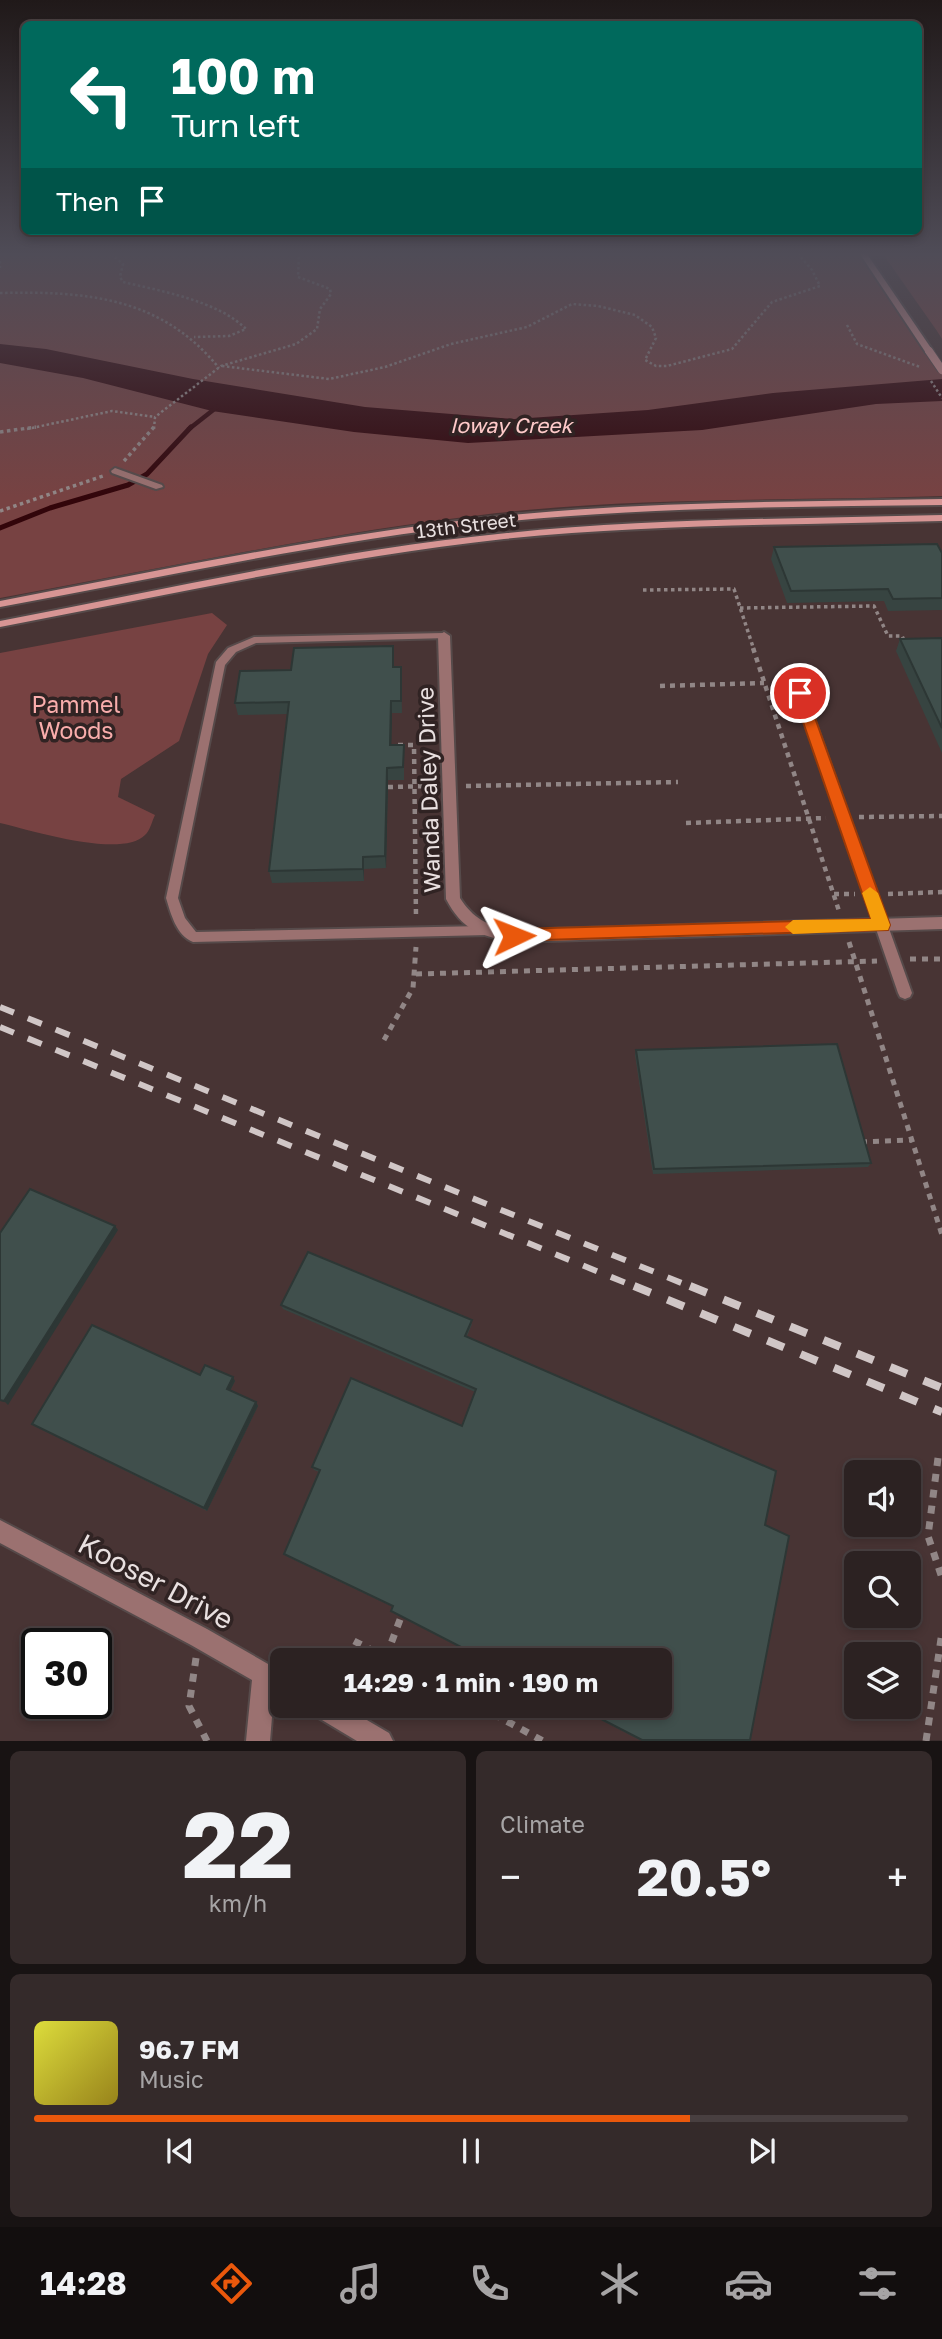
<!DOCTYPE html>
<meta charset="utf-8">
<style>
body{margin:0;font-family:"Golos Text",sans-serif;background:#342a2a;color:#f1f3f6;height:100vh;display:flex;flex-direction:column;font-size:26px;white-space:nowrap}
*{box-sizing:border-box;margin:0}
p{font-size:23px;color:#a6a4a5}
.icon{flex:none;width:38px;height:38px;fill:none;stroke:currentColor;stroke-width:2;stroke-linecap:round;stroke-linejoin:round}
.map{position:relative;height:1741px;overflow:hidden}
.panel{display:flex;flex-direction:column;gap:10px;padding:10px;background:#181313;flex:1}
.panel>*{flex:none}
.top-card{position:absolute;left:21px;top:21px;width:901px;height:214px;border-radius:10px;box-shadow:0 4px 10px #0003,0 0 0 2px #483f40;background:#00695c;color:#fff;overflow:hidden}
.controls{position:absolute;left:844px;top:1460px;display:grid;gap:14px}
.controls a{display:grid;place-items:center;width:77px;height:77px;border-radius:10px;background:#2c2222;box-shadow:0 4px 10px #0003,0 0 0 2px #483f40;font-size:35px}
.speed{position:absolute;left:21px;top:1628px;display:flex;gap:14px;font-size:35px;font-weight:700;text-align:center}
.speed>*{display:grid;place-content:center;width:91px;height:91px;border-radius:50%;background:#2c2222;box-shadow:0 4px 10px #0003,0 0 0 2px #483f40;line-height:1}
.speed .limit{border:4px solid #111;border-radius:10px;background:#fff;color:#111}
.pin{position:absolute;display:grid;place-items:center;width:60px;height:60px;color:#fff;margin:-30px;border:4px solid #fff;border-radius:50%;box-shadow:0 2px 7px #0007}
.me{position:absolute;width:77px;margin:-38px;rotate:88deg;stroke-linejoin:round;filter:drop-shadow(0 0 5px #0008)}
.turn{display:flex;align-items:center;gap:24px;height:147px;padding:0 35px;font-size:32px}
.turn .icon{width:91px;height:91px;stroke-width:2.5}
.turn b{display:block;font-size:49px;line-height:60px}
.then{display:flex;align-items:center;height:66px;padding:0 35px;background:#0003;gap:14px;font-size:26px}
.big{font-size:52px;font-weight:700;line-height:1.1}
.panel .tile{flex:1;display:flex;flex-direction:column;justify-content:center;gap:10px;min-width:0;padding:0 24px;border-radius:10px;background:#342a2a}
.panel .dial{align-items:center;gap:0}
.dial b{font-size:91px;line-height:1}
.song{display:flex;align-items:center;gap:21px}
.cover{width:84px;height:84px;border-radius:10px;background:linear-gradient(135deg,hsl(60 70% 55%),hsl(50 70% 35%))}
.played{height:7px;border-radius:4px;background:linear-gradient(90deg,#ea580c 75%,#483f40 75%)}
.keys{display:flex;justify-content:space-around;direction:ltr}
.heat{display:flex;justify-content:space-between;align-items:center;font-size:38px;direction:ltr}
.panel .tiles{flex:1;display:grid;gap:10px;grid-template-columns:1fr 1fr}
.tile:last-child{grid-column:span 2}
.trip{position:absolute;left:270px;top:1648px;width:402px;height:70px;border-radius:10px;background:#2c2222;box-shadow:0 4px 10px #0003,0 0 0 2px #483f40;font-weight:700;line-height:70px;text-align:center}
.dock{display:flex;height:112px;justify-content:space-around;align-items:center;background:#120e0e;color:#a6a4a5}
.dock .icon{width:49px;height:49px}
.dock .active{color:#ea580c}
.dock b{font-size:32px;color:#f1f3f6}
.map>svg:first-child{display:block}
</style>
<div class="map">
<svg width="942" height="1741" viewBox="0 0 942 1741">
<rect width="100%" height="100%" fill="#3a2d2d"/>
<path fill="#483434" fill-rule="evenodd" d="M0,254H942V1740L0,1741ZM856,1472H908V1524H856ZM856,1563H908V1615H856ZM37,1643H96V1703H37ZM856,1654H908V1706H856ZM282,1661H660V1706H282Z"/>
<g fill="#774242">
<path d="M0,254H863L942,370V496C794,501 644,497 497,513C330,532 165,568 0,598Z"/>
<path d="M883,254H942V339L937,331Z"/>
<path d="M212,613L227,625L208,654L179,741L121,779L118,797L155,815C152,821 150,831 145,835C122,859 30,830 0,823V653Z"/>
</g>
<path fill="#32050a" d="M0,344L46,349L193,379L365,407L514,419L648,410L773,393L942,379V401L876,404L702,430L468,443L354,432L212,411L83,378L0,363Z"/>
<g fill="none" stroke-linecap="round" stroke-linejoin="round">
<path stroke="#32050a" stroke-width="4.5" d="M189,429L217,407"/>
<path stroke="#32050a" stroke-width="5" d="M0,528L50,508L128,485L147,474L191,427"/>
<g stroke="#564a4a" stroke-width="4">
<g id="service">
<path d="M115,468L162,485L163,487L156,489L112,473L111,471Z"/>
<path d="M444,633L449,636L448,638L256,643L236,652L225,665L178,898L185,918L196,932L483,926L488,927L489,931L488,935L193,942C176,935 171,914 166,898L216,662L228,648L254,637Z"/>
<path d="M800,690L805,693L912,993L910,997L905,999L900,997L898,993L795,693Z"/>
</g>
</g>
<g stroke="#564a4a" stroke-width="4">
<g id="minor">
<path d="M444,632L450,636L460,898C474,920 489,926 514,930L942,917V929L514,942C480,936 463,931 446,899L438,636Z"/>
<path d="M0,1520L207,1629L282,1672V1696L274,1693L270,1741H246L252,1680L191,1645L0,1543Z"/>
<path d="M308,1706H343L389,1733L393,1741H357L312,1714Z"/>
</g>
</g>
<g stroke="#564a4a" stroke-width="4">
<g id="secondary">
<path d="M860,254H867L933,351L932,353H926Z"/>
<path d="M942,499V505C792,507 641,507 491,523C326,541 163,577 0,607V601C163,570 326,535 492,517C641,501 792,502 942,499Z"/>
<path d="M942,515V521C796,525 649,524 504,539C334,558 168,595 0,627V621C168,589 336,550 507,533C652,518 797,519 942,515Z"/>
</g>
</g>
<g stroke="#918686" stroke-width="2.5" stroke-dasharray="2.5 2.5" stroke-linecap="butt">
<path d="M111,254L123,264L120,277L123,282C161,291 218,301 246,329L229,336L194,337"/>
<path d="M0,261V268"/>
<path d="M0,293C87,291 161,297 219,368"/>
<path d="M847,325L857,344L920,367"/>
<path d="M222,366L329,379L385,367L451,344L527,327L572,304L598,306L635,315L652,327L656,338L645,360L656,366H667L732,349L772,302L820,286L812,270L798,254"/>
<path d="M27,429L112,411L155,417"/>
<path d="M154,429L155,417L221,366L296,344L317,329L320,309L331,294L330,289L298,277L299,254"/>
</g>
<g stroke="#918686" stroke-width="3.5" stroke-dasharray="3.5 3.5" stroke-linecap="butt">
<path d="M0,432L36,427"/>
<path d="M124,461L154,427"/>
<path d="M0,511L103,476"/>
<path d="M643,590L734,589L754,650"/>
<path d="M740,608L874,606L888,636H902L906,644"/>
</g>
<g stroke="#918686" stroke-width="4.5" stroke-dasharray="5 5" stroke-linecap="butt">
<path d="M753,648L839,911"/>
<path d="M660,686L764,683"/>
<path d="M398,745H414L416,917"/>
<path d="M466,786L678,782"/>
<path d="M388,787L433,786"/>
<path d="M859,817L942,816"/>
<path d="M686,823L826,818"/>
<path d="M834,894H855"/>
<path d="M888,894L942,892"/>
</g>
<g stroke="#918686" stroke-width="5" stroke-dasharray="6 6" stroke-linecap="butt">
<path d="M849,942L942,1235"/>
<path d="M910,959H942"/>
<path d="M416,974L877,961"/>
<path d="M384,1040L413,988L416,947"/>
<path d="M861,1142L912,1140"/>
</g>
<g stroke="#918686" stroke-width="7" stroke-dasharray="8 8" stroke-linecap="butt">
<path d="M938,1458L928,1536L942,1578"/>
<path d="M354,1641L393,1661"/>
<path d="M386,1657L401,1617"/>
<path d="M196,1658L189,1706L207,1741"/>
<path d="M479,1706L543,1741"/>
<path d="M926,1741L942,1632"/>
</g>
<use href="#service" fill="#9b7170" fill-rule="evenodd"/>
<use href="#minor" fill="#9b7170" fill-rule="evenodd"/>
<use href="#secondary" fill="#d79594" fill-rule="evenodd"/>
<g stroke="#d0c6c6" stroke-width="6" stroke-dasharray="15 15" stroke-linecap="butt">
<path d="M0,1007L694,1288"/>
<path d="M0,1027L638,1288"/>
</g>
<g stroke="#d0c6c6" stroke-width="8" stroke-dasharray="18 18" stroke-linecap="butt">
<path d="M634,1286L942,1412"/>
<path d="M690,1286L942,1388"/>
</g>
<g stroke="#564a4a" stroke-width="10" stroke-linecap="butt">
<path id="secondary-bridge" d="M929,351L942,370"/>
</g>
<path stroke="#918686" stroke-width="2.5" stroke-dasharray="2.5 2.5" stroke-linecap="butt" d="M931,381L942,398"/>
<use href="#secondary-bridge" stroke="#d79594" stroke-width="8"/>
</g>
<g fill="#374441">
<path d="M774,547L942,553V610L888,611L884,601L787,603L771,559Z"/>
<path d="M942,638V753L896,651L900,639Z"/>
<path d="M394,658V667H401L402,713H392L391,745L404,757V780H388L386,868L364,869V881L272,883L269,871L288,714L238,715L235,703L291,670Z"/>
<path d="M636,1050L871,1163L868,1167L653,1174L635,1055Z"/>
<path d="M281,1305L472,1324L467,1336L765,1525L750,1740H640L574,1706H660V1661H486L392,1612L391,1611L393,1607L286,1556L284,1554L319,1472L314,1470L312,1467L462,1426L475,1392L283,1309Z"/>
<path d="M200,1375L235,1381L230,1391L256,1402L258,1406L207,1511L37,1427L32,1424Z"/>
</g>
<g fill="#2d3735">
<path d="M391,701L392,713L391,757L390,745Z"/>
<path d="M387,768L388,780L386,868L385,856Z"/>
<path d="M363,857L364,869V881L363,869Z"/>
<path d="M115,1226L118,1230L8,1405L4,1401Z"/>
<path d="M233,1377L235,1381L229,1393L227,1389Z"/>
<path d="M256,1402L258,1406L207,1511L204,1508Z"/>
</g>
<g fill="#404f4c" stroke="#2d3735" stroke-width="2">
<path d="M937,544L942,553V598L893,599L888,589L791,591L774,547Z"/>
<path d="M942,638V728L900,639Z"/>
<path d="M393,646V667H401V701H391L390,745H404L403,767L387,768L385,856L363,857V869L269,871L289,702L235,703L240,671L291,670L294,648Z"/>
<path d="M837,1044L871,1163L654,1169L636,1050Z"/>
<path d="M30,1189L115,1226L4,1401L0,1400V1233Z"/>
<path d="M308,1252L472,1320L465,1336L776,1471L765,1525L789,1536L750,1740H642L576,1706H660V1661H488L391,1611L393,1606L284,1554L320,1470L312,1467L351,1378L462,1426L476,1389L281,1305Z"/>
<path d="M92,1325L200,1375L205,1365L233,1377L227,1389L256,1402L204,1508L32,1424Z"/>
</g>
<linearGradient id="sky" x2="0" y2="1"><stop stop-color="#201919"/><stop offset="0.51" stop-color="#4f4c57"/><stop offset="1" stop-color="#4f4c57" stop-opacity="0"/></linearGradient>
<rect width="942" height="498" fill="url(#sky)"/>
<path fill="#ea580c" stroke="#983908" stroke-width="2" d="M800,689L806,693L890,925L888,930L508,941L505,936L514,929L871,919L793,693Z"/>
<path fill="#f59e0b" d="M870,887L878,893L890,925L888,930L793,934L785,927L793,920L871,919L862,893Z"/>
<g text-anchor="middle" dominant-baseline="central" stroke-width="7" stroke-linejoin="round" paint-order="stroke">
<g font-size="19" fill="#e9e0e0" stroke="#302323">
<text transform="translate(466 525) rotate(-7)">13th Street</text>
</g>
<g font-size="21" font-style="italic" fill="#fecac9" stroke="#302323">
<text x="511" y="425">Ioway Creek</text>
</g>
<g font-size="23" fill="#f9adac" stroke="#302323">
<text x="76" y="704">Pammel<tspan x="76" dy="26">Woods</tspan></text>
</g>
<g font-size="23" fill="#e9e0e0" stroke="#302323">
<text transform="translate(428 790) rotate(-92)">Wanda Daley Drive</text>
</g>
<g font-size="28" fill="#e9e0e0" stroke="#302323">
<text transform="translate(156 1581) rotate(28)">Kooser Drive</text>
</g>
</g>
</svg>
<div class="controls">
<a><svg class="icon" aria-label="sound" viewBox="0 0 24 24"><path d="M4 9h4l5-4v14l-5-4H4zM17 9q2 3 0 6"/></svg></a>
<a><svg class="icon" aria-label="search" viewBox="0 0 24 24"><circle cx="10" cy="10" r="6"/><path d="M15 15l6 6"/></svg></a>
<a><svg class="icon" aria-label="layers" viewBox="0 0 24 24"><path d="M12 4l9 5-9 5-9-5zM3 14l9 5 9-5"/></svg></a>
</div>
<div class="speed"><div class="limit">30</div></div>
<div class="pin" style="left:800px;top:693px;background:#d93025"><svg class="icon" aria-label="arrive" viewBox="0 0 24 24"><path d="M6 21V4h12l-3 4 3 4H6"/></svg></div>
<svg class="me" style="left:514px;top:936px" viewBox="-20 -20 40 40"><path d="M0-17L14 15 0 8-14 15z" fill="#ea580c" stroke="#fff" stroke-width="4"/></svg>
<div class="trip">14:29 · 1 min · 190 m</div>
<div class="top-card">
<div class="turn"><svg class="icon" aria-label="left" viewBox="0 0 24 24"><path d="M17 20v-9H6M10 6l-5 5 5 5"/></svg><div><b>100 m</b>Turn left</div></div>
<div class="then">Then<svg class="icon" aria-label="arrive" viewBox="0 0 24 24"><path d="M6 21V4h12l-3 4 3 4H6"/></svg></div>
</div>
</div>
<section class="panel">
<div class="tiles">
<div class="tile dial"><b>22</b><p>km/h</p></div>
<div class="tile"><p>Climate</p>
<div class="heat"><a>−</a><b class="big">20.5°</b><a>+</a></div>
</div>
<div class="tile">
<div class="song"><i class="cover"></i><div><b>96.7 FM</b><p>Music</p></div></div>
<div class="played"></div>
<div class="keys"><svg class="icon" aria-label="previous" viewBox="0 0 24 24"><path d="M18 5L8 12l10 7zM5 5v14"/></svg><svg class="icon" aria-label="pause" viewBox="0 0 24 24"><path d="M8 5v14M16 5v14"/></svg><svg class="icon" aria-label="next" viewBox="0 0 24 24"><path d="M6 5l10 7-10 7zM19 5v14"/></svg></div>
</div>
</div>
</section>
<nav class="dock">
<b>14:28</b>
<svg class="icon active" aria-label="directions" viewBox="0 0 24 24"><path d="M12 3l9 9-9 9-9-9zM9 14v-3h6M13 9l2 2-2 2"/></svg>
<svg class="icon" aria-label="music" viewBox="0 0 24 24"><path d="M9 18V5l10-2v13"/><circle cx="6" cy="18" r="3"/><circle cx="16" cy="16" r="3"/></svg>
<svg class="icon" aria-label="phone" viewBox="0 0 24 24"><path d="M5 4h4l2 5-3 2q2 4 5 5l2-3 5 2v4C11 20 4 13 5 4z"/></svg>
<svg class="icon" aria-label="climate" viewBox="0 0 24 24"><path d="M12 3v18M4 7l16 10M4 17L20 7"/></svg>
<svg class="icon" aria-label="car" viewBox="0 0 24 24"><path d="M5 17H2v-5l4-1 3-4h7l3 4 3 1v5h-3M9 17h6M6 11h13"/><circle cx="7" cy="17" r="2"/><circle cx="17" cy="17" r="2"/></svg>
<svg class="icon" aria-label="filters" viewBox="0 0 24 24"><path d="M4 7h16M4 17h16"/><circle cx="9" cy="7" r="2"/><circle cx="15" cy="17" r="2"/></svg>
</nav>
